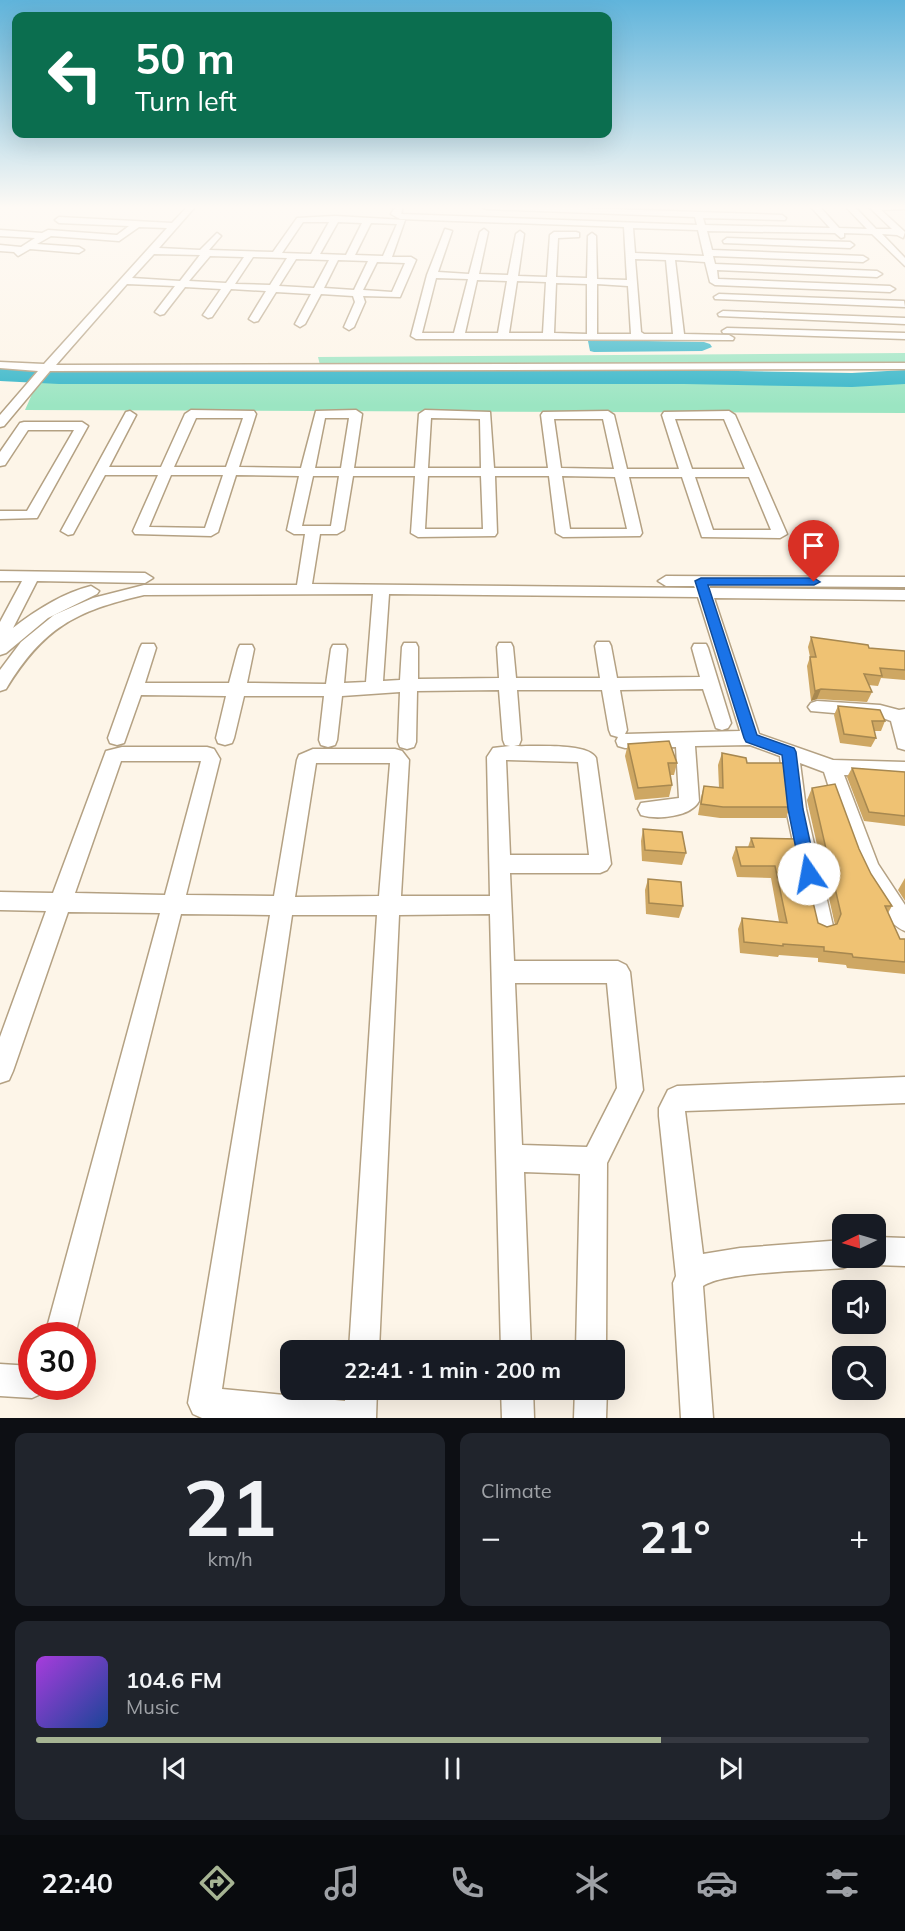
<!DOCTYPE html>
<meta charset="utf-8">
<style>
body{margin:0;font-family:Mulish,sans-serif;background:#20242c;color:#f1f3f6;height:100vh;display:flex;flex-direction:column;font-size:22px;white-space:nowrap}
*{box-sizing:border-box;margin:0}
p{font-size:20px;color:#9ea1a6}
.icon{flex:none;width:33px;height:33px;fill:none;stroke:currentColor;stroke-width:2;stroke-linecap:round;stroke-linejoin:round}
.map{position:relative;height:1418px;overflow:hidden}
.side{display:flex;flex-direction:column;gap:15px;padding:15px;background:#0d0f14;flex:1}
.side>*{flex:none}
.hud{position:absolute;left:12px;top:12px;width:600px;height:126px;border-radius:12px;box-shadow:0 6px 24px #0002;background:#0b6e4f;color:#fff;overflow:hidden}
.needle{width:39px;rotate:265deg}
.tools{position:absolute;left:832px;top:1214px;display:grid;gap:12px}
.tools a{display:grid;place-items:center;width:54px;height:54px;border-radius:12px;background:#171b24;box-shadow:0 6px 24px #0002;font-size:30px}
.speed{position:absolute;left:18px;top:1322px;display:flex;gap:12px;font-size:30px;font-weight:700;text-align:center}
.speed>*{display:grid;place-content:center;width:78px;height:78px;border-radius:50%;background:#171b24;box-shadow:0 6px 24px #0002;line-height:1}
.speed .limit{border:9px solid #d22;background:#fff;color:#111}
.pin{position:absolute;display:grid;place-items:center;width:51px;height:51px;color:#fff;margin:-62px -26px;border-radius:50% 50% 50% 0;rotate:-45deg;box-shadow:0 0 6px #0007}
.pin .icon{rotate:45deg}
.me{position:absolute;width:66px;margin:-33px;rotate:348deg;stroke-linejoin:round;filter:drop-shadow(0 0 4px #0008)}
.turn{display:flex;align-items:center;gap:21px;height:126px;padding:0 24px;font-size:27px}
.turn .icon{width:78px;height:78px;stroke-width:2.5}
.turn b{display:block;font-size:42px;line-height:51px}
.big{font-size:45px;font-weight:700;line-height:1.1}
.side .card{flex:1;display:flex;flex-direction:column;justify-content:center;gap:9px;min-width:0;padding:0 21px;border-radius:12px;background:#20242c}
.side .dial{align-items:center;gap:0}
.dial b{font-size:78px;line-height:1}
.song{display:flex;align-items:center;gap:18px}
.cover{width:72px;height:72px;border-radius:9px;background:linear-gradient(135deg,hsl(280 70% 55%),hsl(220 70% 35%))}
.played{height:6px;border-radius:3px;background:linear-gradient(90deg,#a6b493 75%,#363941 75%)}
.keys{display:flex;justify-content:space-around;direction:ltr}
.heat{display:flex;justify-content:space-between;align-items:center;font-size:33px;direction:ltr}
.side .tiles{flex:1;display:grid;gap:15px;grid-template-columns:1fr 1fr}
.card:last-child{grid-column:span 2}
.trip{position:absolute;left:280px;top:1340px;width:345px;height:60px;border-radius:12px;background:#171b24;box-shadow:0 6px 24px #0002;font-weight:700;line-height:60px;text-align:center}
.dock{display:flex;height:96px;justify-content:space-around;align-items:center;background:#090b0e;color:#9ea1a6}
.dock .icon{width:42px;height:42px}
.dock .selected{color:#a6b493}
.dock b{font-size:27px;color:#f1f3f6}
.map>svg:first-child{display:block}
</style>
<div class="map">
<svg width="905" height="1418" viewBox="0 0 905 1418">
<rect width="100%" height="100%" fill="#fdf5e8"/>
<g fill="#9be5c2">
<path d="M905,353V366L321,369L318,357Z"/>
<path d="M40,376L684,377L856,379L905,377V413L25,410Z"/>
</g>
<path fill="#34b5c8" d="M591,340L704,342L710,344L712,347L702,351L594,352L590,351L588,341Z"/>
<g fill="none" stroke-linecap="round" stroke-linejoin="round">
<path fill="#34b5c8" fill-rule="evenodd" d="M0,367L59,370H684L852,373L905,370V384L852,387L684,384H59L0,381Z"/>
<g stroke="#b4a183" stroke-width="3">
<g id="street">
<path d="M187,207H195L159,248L200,250L217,233L221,236L209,250L273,252L297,218L335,216L405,220L392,257H411L416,260L400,297L363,296L365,302L354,327L349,330L344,327L355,302L353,296L321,294L305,324L300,327L295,324L311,294L276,292L258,321L254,322L249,319L266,291L231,289L212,317L208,318L203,315L221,289L185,287L164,314L160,315L155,312L175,286L127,284L56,365L905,363V369L50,371L4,426L0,427V415L38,371L0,368V362L44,364L167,228L139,227L119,241L51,236L37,244L79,247L84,250L79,253L30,249L18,256L14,252L0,251V245L21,247L35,238L0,236V230L42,233L48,230L117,235L129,226L59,223L55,220L59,217L172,223ZM303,222H329L311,254L282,253ZM338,222L362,223L346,255L320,254ZM371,223L397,224L383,256L355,255ZM154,254L200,255L180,281L132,278ZM210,256L244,257L226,283L189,281ZM253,257L287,258L270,285L235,284ZM296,259L329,260L314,288L279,286ZM338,260L368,261L354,290L324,288ZM377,262L405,263L392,292L363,290Z"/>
<path d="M395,207H403L401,214L697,225L695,217L486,209L482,207H553L782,215L786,218L785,220L703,218L705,225L830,228L811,207H820L839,228L867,229L846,207H855L876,229H892L870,208L905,207V209L881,210L905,232L903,238L897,235L882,234L905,258V266L872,234L844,233V237L841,238L835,233L707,231L712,250L863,256L868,259L863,262L713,256L715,264L877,271L882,274L877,277L717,270L718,279L890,286L895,289L890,292L715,285L710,282L705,262L675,260L684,334L729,335L734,338L733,340L416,339L411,336L427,275L445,229L452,231L438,272L469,274L480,232L484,229L488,232L479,274L508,275L516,234L520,231L524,234L518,276L547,277L550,235L554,232H576L579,233V237L558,238L556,277L587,278L588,236L592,233L596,236L597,279L627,280L624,227L400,219L391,214ZM633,228L698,230L704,256L635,253ZM635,259L666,260L673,334H644L641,332ZM436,278L468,279L454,333H422ZM477,280L507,281L498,333H465ZM517,281L546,282L543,333H509ZM556,283L587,284V334L554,333ZM597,284L628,286L631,334H597Z"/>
<path d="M727,238L850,242L854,245L850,248L724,243L723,241Z"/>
<path d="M719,294L904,301L905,307L715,299L714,297Z"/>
<path d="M723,311L905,318V324L719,316L718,314Z"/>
<path d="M727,328L905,333V339L723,333L722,331Z"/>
<path d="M191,410L254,411L256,414L239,467L301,468L316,411L356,410L362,414L354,468H415L419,414L425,410L490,412L494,468H548L541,415L543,412L608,411L614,415L627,469H679L662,415L664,412L729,411L735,415L787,534L780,538L702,537L682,477H629L642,533L640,536L563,537L556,533L549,476H495L497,533L495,536L418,537L411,533L415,476H353L344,530L337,534H320L312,584L695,588L694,586H666L658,581L666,576L905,577V587L710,586V588L905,590V600L714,598L759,734L833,760L905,762V776L844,775L878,864L905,905V931C868,917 836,808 824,772L800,763L806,809L833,926L830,933L822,936L814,933L811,926L786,809L780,756L750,745L695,746L699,801C691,817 657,820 641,815L638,809L641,803L679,798L676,747L625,748L618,746L616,741L618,737L611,735L609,730L602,690H517L521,740L519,745L514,746C532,747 588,742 596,758L611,864L607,870L600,873H510L514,961H618L626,965L630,972L643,1090L607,1163L606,1350H576L580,1174L524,1172L531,1350H501L490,914L399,915L379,1350H349L377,915H292L222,1389L345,1401V1389H377L376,1418H202L193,1414L188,1403L270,915L181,914L75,1335H45L160,913L68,912L13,1071L9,1080L0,1083V1037L46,911L0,910V892L53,893L106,751L122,747H207L214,749L220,759L186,895L274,896L297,760L299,755L313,749H395L402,751L409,760L401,896H490L487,757L493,748L510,746L505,745L503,740L499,690L417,691L416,742L414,747L407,749L400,747L398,742L400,692L342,696L337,740L335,745L328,747L321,745L319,740L324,696H244L234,738L232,743L225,745L218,743L216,738L226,696L141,695L124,743L117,745L110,743L108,738L140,648L142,644H154L156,648L145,683H229L238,649L240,645H252L254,649L247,683L326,684L331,649L333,645H345L347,649L344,683L366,682L373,594L144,595C75,611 43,628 6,689L0,691V670L21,642L54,615L93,598L144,585H297L305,534H294L287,530L299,476L236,475L218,532L211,536L135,534L133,531L158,475H105L73,534L68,535L61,531L126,412L130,411L136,415L109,467H161L185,414ZM196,418H243L226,467H174ZM325,418H349L341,468H315ZM431,418L480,419L481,468H428ZM554,419H603L614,469L561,468ZM675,419H724L745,469H692ZM171,475H223L205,528L149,527ZM313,476H339L331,526H302ZM428,476H481L483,529H425ZM562,476L615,477L627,529H570ZM695,477H749L771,530H713ZM389,594L698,597L740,731L625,734L627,730L620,690L703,689L716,728L722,730L728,728L731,723L708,648L706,644H694L692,648L700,677L617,678L611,646L609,642H597L595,646L600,678H516L513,647L511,643H499L497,647L499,678L418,679V647L416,643H404L402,647L400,680L383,681ZM506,760L578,762L589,855H510ZM121,761H201L165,895L75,893ZM316,763H390L379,896L295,897ZM515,983H607L617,1088L587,1147L522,1145Z"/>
<path d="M24,422H82L88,426L37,518L0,519V511H27L74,430H28L5,465L0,466V452L20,423Z"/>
<path d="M0,571L145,573L153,578L145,583L37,581L13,628C36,610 63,593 91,586L99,591L97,594L48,618L6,653L0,655V622L22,581H0Z"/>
<path d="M817,701L880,705L899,710L905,709V750L898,748L891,721L880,717L811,711L808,707L811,703Z"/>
<path d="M905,1077V1103L685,1111L703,1254L740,1248L843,1240V1257H856L853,1264L843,1268C812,1271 725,1271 703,1286L713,1418H681L673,1283L676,1276L659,1116V1108L668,1090L677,1086Z"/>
<path d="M876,1237L905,1238V1266L876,1265L866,1261L864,1257H876Z"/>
<path d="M0,1364L32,1366V1386H46L43,1393L32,1398L0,1396Z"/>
<path d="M501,1389H533L534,1418H502Z"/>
<path d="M575,1389H607L606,1418H574Z"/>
</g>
</g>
<use href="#street" fill="#fff" fill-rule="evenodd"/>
</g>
<g fill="#cea763">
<path d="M811,637L869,648L905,651V680L881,678L878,686L868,685L872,692L867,702L817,699L811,701L807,666L810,657L808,647Z"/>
<path d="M838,706L885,721L881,731H874L876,738L871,747L840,743L834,715Z"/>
<path d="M628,744L677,763L674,775H670L672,785L669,797L635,800L625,756Z"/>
<path d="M722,753L747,763L790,807L786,818H720L698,815L701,797L704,786L719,788L718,765Z"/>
<path d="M852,768L905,772V826L864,821L847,777Z"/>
<path d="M812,788L859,849L871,874L892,906L888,913L900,939H905V974L847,968L846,965L818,962V958L779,955L778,957L740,953L738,929L742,918L779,922L771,878L737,877L732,858L736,847H748L751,838L798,839L818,923L827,927L835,925L807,800Z"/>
<path d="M643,829L686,853L682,865L642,861L641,841Z"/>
<path d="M905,878V901L898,890Z"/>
<path d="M648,879L683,906L679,918L646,914L645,890Z"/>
</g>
<path fill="#a78850" d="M821,689L817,699L811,701L815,691Z"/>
<g fill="#efc273" stroke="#a78850" stroke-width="1.5">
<path d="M811,637L868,645L869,648L905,651V670L880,668L882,676L864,674L872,692L821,689L815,691L810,657H816Z"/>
<path d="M838,706L880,710L885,721H872L876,738L844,734Z"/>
<path d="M669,741L677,763H668L672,785L638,788L628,744Z"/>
<path d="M722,753L746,758L747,763H784L790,807H723L701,804L704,786L723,788Z"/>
<path d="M852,768L905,772V816L869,812Z"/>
<path d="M835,784L859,849L871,874L892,906H885L900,939H905V962L853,957L852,954L824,951V947L783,944V946L744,942L742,918L787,923L775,866H741L736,847H754L751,838L798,839L818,923L827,927L837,924L841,914L812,788Z"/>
<path d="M643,829L682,832L686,853L645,850Z"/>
<path d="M648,879L681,882L683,906L649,903Z"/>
</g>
<linearGradient id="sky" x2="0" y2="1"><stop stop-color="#60b4db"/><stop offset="0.51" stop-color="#fefaf5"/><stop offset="1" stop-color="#fefaf5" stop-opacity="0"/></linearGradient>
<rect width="905" height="406" fill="url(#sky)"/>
<path fill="#1a73e8" stroke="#114b97" stroke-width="1.5" d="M701,578H814L820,582L814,585H708L757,735L794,748L796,752L803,809L817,874L815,878L809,880L804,878L801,874L788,809L782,755L746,742L744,738L695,581Z"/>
</svg>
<div class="tools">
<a><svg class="needle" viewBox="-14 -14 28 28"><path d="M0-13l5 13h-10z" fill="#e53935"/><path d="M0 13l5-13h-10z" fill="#9ea1a6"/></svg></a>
<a><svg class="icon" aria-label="sound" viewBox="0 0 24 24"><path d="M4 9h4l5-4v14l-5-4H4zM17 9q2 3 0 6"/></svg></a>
<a><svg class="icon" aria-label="search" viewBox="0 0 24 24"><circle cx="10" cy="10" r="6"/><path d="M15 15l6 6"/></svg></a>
</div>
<div class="speed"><div class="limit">30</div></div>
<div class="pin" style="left:814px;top:582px;background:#d93025"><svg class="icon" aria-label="arrive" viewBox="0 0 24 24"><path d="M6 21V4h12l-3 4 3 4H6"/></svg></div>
<svg class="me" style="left:809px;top:874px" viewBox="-20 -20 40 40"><circle r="19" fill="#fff"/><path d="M0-13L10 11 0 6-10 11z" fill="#1a73e8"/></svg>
<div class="trip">22:41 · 1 min · 200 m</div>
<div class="hud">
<div class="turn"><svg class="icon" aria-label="left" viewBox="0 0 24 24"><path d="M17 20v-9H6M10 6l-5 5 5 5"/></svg><div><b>50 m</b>Turn left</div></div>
</div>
</div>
<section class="side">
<div class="tiles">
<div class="card dial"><b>21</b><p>km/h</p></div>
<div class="card"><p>Climate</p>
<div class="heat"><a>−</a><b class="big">21°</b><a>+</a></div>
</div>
<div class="card">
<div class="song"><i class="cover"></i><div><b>104.6 FM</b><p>Music</p></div></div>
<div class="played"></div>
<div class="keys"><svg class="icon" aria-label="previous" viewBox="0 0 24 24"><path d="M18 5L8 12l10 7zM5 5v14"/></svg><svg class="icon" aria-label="pause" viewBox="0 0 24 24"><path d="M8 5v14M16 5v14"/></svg><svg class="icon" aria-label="next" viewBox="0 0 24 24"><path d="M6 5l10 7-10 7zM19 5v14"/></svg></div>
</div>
</div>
</section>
<nav class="dock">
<b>22:40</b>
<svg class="icon selected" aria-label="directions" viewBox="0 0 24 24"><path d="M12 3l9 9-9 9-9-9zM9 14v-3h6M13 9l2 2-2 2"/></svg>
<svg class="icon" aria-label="music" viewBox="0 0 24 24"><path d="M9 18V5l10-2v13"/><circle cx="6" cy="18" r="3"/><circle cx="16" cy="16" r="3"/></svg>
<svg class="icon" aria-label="phone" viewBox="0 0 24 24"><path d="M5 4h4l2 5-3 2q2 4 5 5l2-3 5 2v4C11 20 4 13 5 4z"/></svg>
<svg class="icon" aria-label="climate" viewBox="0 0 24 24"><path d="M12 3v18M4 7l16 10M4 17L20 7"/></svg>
<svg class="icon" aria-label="car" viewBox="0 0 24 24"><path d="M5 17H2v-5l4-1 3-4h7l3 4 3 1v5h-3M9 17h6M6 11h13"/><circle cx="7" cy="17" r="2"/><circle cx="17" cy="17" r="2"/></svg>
<svg class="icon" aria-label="filters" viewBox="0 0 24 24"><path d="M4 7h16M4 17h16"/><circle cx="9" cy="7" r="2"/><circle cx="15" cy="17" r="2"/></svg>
</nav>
